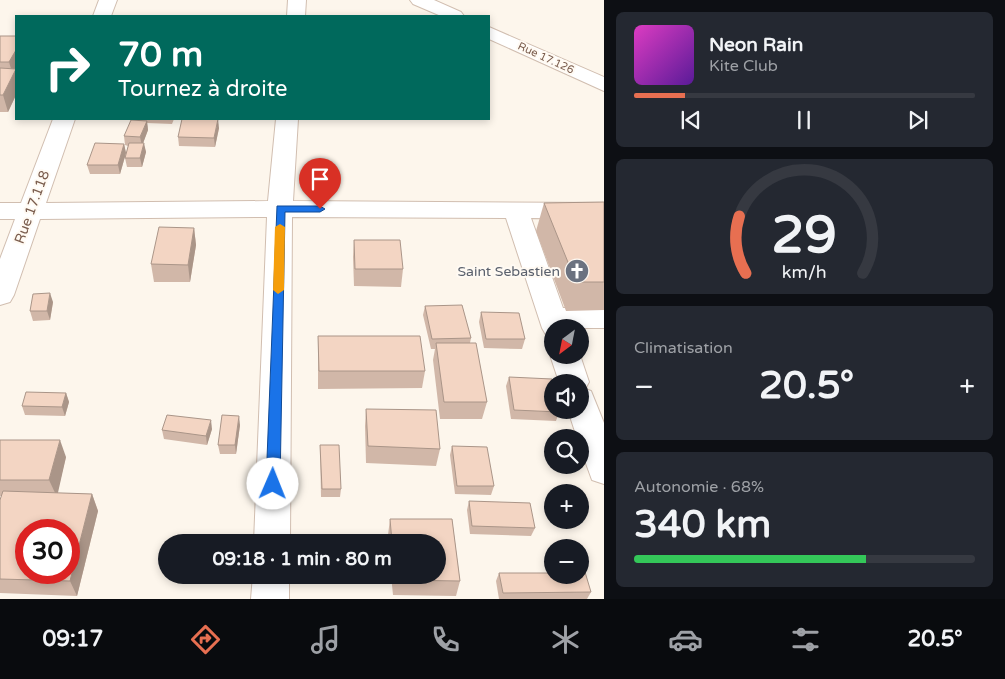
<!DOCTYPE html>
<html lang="fr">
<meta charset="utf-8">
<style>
body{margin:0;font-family:"Varela Round",sans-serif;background:#242831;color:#f1f3f6;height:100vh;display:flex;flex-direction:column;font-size:19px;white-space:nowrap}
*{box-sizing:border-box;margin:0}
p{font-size:16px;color:#9ea1a6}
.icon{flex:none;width:28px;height:28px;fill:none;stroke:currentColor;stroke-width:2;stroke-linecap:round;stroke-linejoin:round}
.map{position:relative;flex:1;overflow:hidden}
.drawer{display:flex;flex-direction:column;gap:12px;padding:12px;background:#0d0f14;width:401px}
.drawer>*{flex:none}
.hud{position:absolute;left:15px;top:15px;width:475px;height:105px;border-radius:0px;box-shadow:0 2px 8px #0003;background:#00695c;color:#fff;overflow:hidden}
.needle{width:32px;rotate:212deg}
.tools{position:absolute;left:544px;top:319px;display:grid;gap:10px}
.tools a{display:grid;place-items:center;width:45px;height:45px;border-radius:50%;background:#171b24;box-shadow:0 2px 8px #0003;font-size:25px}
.speed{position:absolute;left:15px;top:519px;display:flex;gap:10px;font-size:25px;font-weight:700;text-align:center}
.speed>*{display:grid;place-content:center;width:65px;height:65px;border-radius:50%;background:#171b24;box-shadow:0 2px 8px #0003;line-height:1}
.speed .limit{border:8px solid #d22;background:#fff;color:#111}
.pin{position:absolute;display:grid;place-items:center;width:42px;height:42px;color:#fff;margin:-51px -21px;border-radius:50% 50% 50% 0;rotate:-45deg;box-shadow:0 0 5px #0007}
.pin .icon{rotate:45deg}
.me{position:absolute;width:55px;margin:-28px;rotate:1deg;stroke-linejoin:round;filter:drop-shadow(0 0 4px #0008)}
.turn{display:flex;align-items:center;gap:18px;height:105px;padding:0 20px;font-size:22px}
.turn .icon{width:65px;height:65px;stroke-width:2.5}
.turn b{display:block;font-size:35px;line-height:42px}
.big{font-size:38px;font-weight:800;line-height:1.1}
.drawer .widget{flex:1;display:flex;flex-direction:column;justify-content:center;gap:8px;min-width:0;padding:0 18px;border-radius:8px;background:#242831}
.drawer .dial{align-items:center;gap:0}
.dial svg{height:130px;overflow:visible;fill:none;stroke:#363941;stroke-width:7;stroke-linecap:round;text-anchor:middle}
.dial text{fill:#f1f3f6;stroke:none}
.song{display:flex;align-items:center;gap:15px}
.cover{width:60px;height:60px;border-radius:8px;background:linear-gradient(135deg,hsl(310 70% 55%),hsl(270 70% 35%))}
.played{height:5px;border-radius:2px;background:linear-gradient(90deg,#e76f51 15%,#363941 15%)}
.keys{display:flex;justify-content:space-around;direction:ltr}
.heat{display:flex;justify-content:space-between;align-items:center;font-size:28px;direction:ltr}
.charge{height:8px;border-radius:4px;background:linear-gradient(90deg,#34c759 68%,#363941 0)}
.trip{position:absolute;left:158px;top:534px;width:288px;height:50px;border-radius:25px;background:#171b24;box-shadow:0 2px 8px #0003;font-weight:800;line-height:50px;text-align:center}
.tabs{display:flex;height:80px;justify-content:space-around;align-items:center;background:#090b0e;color:#9ea1a6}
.tabs .icon{width:35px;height:35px}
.tabs .selected{color:#e76f51}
.tabs b{font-size:22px;color:#f1f3f6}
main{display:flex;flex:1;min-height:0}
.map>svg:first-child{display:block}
</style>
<main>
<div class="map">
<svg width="604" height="599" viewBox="0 0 604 599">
<rect width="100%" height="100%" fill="#fdf6ec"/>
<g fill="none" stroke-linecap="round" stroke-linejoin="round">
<g stroke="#d1beb0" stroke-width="2">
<g id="minor">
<path d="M99,0H117L111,16H93Z"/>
<path d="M288,0H306L305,16H287Z"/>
<path d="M410,0H434L461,12L464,16H441L413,4Z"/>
<path d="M489,27L604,77V91L489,39Z"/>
<path d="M53,119H75L46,203L268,201L276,119H298L293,201L604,203V219L531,218L563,308H604V328H552V338L546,335L542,328L506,218L292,217L290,542H254L267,217L40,219L14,295L10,302L0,305V259L15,219H0V203H21Z"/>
<path d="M552,351V355H580L589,382L585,389L591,391L604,423V484L592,480L580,447V438H577L568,410H580V382H559L550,355Z"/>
<path d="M253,575H289V599H251Z"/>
</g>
</g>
<use href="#minor" fill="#fff" fill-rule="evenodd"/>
</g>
<g fill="#d1b7a8">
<path d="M0,36H16V95L8,112H0Z"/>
<path d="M139,119H174L172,124L147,123L148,130L143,143L146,152L142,167H127L125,158L128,146L125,145L124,136L139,120Z"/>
<path d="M219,128L215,147L179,146L178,137Z"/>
<path d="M124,144L126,153L120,174H90L87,165Z"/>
<path d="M604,202V310L566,311L536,231L544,203Z"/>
<path d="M194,228L196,245L190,282H154L151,264Z"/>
<path d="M354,240L403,269L401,287L354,286L353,257Z"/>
<path d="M53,302L50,320L33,321L30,311Z"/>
<path d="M425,306L471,338L470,343L487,402L482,419H440L433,360L435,349H431L423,315Z"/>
<path d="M481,312L525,339L522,349L484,348L479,322Z"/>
<path d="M318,336L425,371L422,388L318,389Z"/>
<path d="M509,377L559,412L556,421L511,419L506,386Z"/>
<path d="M66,393L69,402L65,416L25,415L22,406Z"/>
<path d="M366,409L440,449L436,466L366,463L365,426Z"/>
<path d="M240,425L236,454H220L218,445Z"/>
<path d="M212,429L207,445L164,439L162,430Z"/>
<path d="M0,440L66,457L57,493L92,494L98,511L77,596L0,593V501L1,496H0Z"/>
<path d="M320,445L341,489L340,497H321Z"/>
<path d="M452,446L494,486L491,495L455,494L450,455Z"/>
<path d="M469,501L535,528L531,536L470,534L467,510Z"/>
<path d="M390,519H452L460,581L456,596L393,595L391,575H436V542H388V535Z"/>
<path d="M499,573L591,592L587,599H499L496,581Z"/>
</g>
<g fill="#aa9588">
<path d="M16,50V95L8,112L3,95L13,75L9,62Z"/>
<path d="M218,119L219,128L215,147L214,138Z"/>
<path d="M147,121L148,130L142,146L140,137Z"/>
<path d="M144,143L146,152L142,167L140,158Z"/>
<path d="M124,144L126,153L120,174L118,165Z"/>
<path d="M194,228L196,245L190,282L188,265Z"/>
<path d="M50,293L53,302L50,320L47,311Z"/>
<path d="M66,393L69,402L65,416L62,407Z"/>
<path d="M239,416L240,425L236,454L235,445Z"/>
<path d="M211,420L212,429L207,445L206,436Z"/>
<path d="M60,440L66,457L57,497L49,480Z"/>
<path d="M92,494L98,511L77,596L70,581Z"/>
</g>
<g fill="#f3d5c3" stroke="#aa9588" fill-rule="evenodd">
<path d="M0,36H16V50L9,62H0Z"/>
<path d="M0,68L16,69L3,95H0Z"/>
<path d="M182,119H218L214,138L178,137Z"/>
<path d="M131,120L147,121L140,137L124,136Z"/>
<path d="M95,143L124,144L118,165H87Z"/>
<path d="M129,143H144L140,158H125Z"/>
<path d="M604,202V282H576L544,203Z"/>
<path d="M159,227L194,228L188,265L151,264Z"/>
<path d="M354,240H400L403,269H355Z"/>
<path d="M50,293L47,311H30L33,294Z"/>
<path d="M462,305L471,338L432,339L425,306Z"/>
<path d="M481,312L519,313L525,339H486Z"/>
<path d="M318,336H420L425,371H319Z"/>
<path d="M436,343H476L487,402H444Z"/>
<path d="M509,377L552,379L553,382L552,410H559V412L514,410Z"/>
<path d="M26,392L66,393L62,407L22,406Z"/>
<path d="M366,409L436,410L440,449L368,446Z"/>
<path d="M167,415L211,420L206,436L162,430Z"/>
<path d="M222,415L239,416L235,445H218Z"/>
<path d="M0,440H60L49,480H0Z"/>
<path d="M320,445H339L341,489H322Z"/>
<path d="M452,446L487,447L494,486H457Z"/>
<path d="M3,491L92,494L70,581L0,579V500ZM26,530H69V572H26Z"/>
<path d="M469,501L530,503L535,528L472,526Z"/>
<path d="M390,519H452L460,581L395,580V575H436V542H392Z"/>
<path d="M580,572H585L591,592L503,593L499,573H552V575H580Z"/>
</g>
<path fill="#1a73e8" stroke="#114b97" d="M277,206H320L325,209L320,212H285L280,484L278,488L273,490L268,488L266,484Z"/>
<path fill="#f59e0b" d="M280,224L285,227L284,290L278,294L273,290L275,227Z"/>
<defs>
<g id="church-disc" transform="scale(1.25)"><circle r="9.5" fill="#6b7280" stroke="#fffaf3"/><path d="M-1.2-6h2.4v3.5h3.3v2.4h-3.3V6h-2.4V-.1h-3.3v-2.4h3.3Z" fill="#fff"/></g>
</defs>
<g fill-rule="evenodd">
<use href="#church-disc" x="577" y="271"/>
</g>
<g text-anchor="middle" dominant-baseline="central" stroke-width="4" stroke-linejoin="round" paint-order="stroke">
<g font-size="11" fill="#7a5c4d" stroke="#fffaf3">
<text transform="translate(546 58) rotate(25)">Rue 17.126</text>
</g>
<g font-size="14" fill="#7a5c4d" stroke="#fffaf3">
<text transform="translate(32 207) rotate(-70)">Rue 17.118</text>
</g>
<g font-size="14" fill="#5b616d" stroke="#fffaf3" text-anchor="end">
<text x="560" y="271">Saint Sebastien</text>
</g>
</g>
</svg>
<div class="tools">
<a><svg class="needle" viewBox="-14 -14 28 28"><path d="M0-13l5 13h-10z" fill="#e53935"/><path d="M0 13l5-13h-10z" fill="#9ea1a6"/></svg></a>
<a><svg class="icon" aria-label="sound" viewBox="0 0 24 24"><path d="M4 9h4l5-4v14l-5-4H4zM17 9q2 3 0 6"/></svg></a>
<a><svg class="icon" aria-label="search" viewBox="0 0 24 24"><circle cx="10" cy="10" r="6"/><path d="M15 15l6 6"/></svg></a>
<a>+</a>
<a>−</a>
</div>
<div class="speed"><div class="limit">30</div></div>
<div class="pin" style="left:320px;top:209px;background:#d93025"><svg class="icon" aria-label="arrive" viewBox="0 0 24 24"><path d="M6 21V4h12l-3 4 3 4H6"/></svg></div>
<svg class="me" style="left:273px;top:484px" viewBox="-20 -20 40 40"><circle r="19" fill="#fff"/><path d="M0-13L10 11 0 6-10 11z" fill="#1a73e8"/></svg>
<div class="trip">09:18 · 1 min · 80 m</div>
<div class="hud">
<div class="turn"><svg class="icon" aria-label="right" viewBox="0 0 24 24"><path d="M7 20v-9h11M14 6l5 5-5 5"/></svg><div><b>70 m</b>Tournez à droite</div></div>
</div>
</div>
<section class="drawer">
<div class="widget">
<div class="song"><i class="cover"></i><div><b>Neon Rain</b><p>Kite Club</p></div></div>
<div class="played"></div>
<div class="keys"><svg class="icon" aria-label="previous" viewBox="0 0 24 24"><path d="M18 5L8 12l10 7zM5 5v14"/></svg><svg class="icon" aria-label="pause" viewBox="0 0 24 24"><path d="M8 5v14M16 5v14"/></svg><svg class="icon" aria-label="next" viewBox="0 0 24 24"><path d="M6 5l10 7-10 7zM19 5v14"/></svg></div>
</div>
<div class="widget dial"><svg viewBox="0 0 100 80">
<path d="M14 69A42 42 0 1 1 86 69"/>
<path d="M14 69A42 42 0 0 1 10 34" stroke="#e76f51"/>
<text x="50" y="56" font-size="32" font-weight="700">29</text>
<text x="50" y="72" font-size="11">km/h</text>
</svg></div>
<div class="widget"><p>Climatisation</p>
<div class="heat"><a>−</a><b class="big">20.5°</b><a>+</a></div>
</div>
<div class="widget"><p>Autonomie · 68%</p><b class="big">340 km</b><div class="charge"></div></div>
</section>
</main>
<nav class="tabs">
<b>09:17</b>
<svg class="icon selected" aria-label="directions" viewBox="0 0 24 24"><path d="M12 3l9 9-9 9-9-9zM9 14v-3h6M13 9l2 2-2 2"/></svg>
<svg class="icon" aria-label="music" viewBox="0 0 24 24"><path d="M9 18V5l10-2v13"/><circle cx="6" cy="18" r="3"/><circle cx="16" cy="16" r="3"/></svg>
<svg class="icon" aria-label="phone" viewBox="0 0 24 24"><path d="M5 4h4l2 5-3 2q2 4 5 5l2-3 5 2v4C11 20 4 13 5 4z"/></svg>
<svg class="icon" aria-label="climate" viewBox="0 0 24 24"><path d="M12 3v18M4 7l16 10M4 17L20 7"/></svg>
<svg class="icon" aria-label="car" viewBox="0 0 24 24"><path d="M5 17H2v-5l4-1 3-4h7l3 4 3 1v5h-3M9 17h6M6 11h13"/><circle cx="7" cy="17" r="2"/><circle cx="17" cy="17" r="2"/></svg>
<svg class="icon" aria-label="filters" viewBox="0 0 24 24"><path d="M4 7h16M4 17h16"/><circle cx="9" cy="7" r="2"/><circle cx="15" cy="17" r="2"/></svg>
<b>20.5°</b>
</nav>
